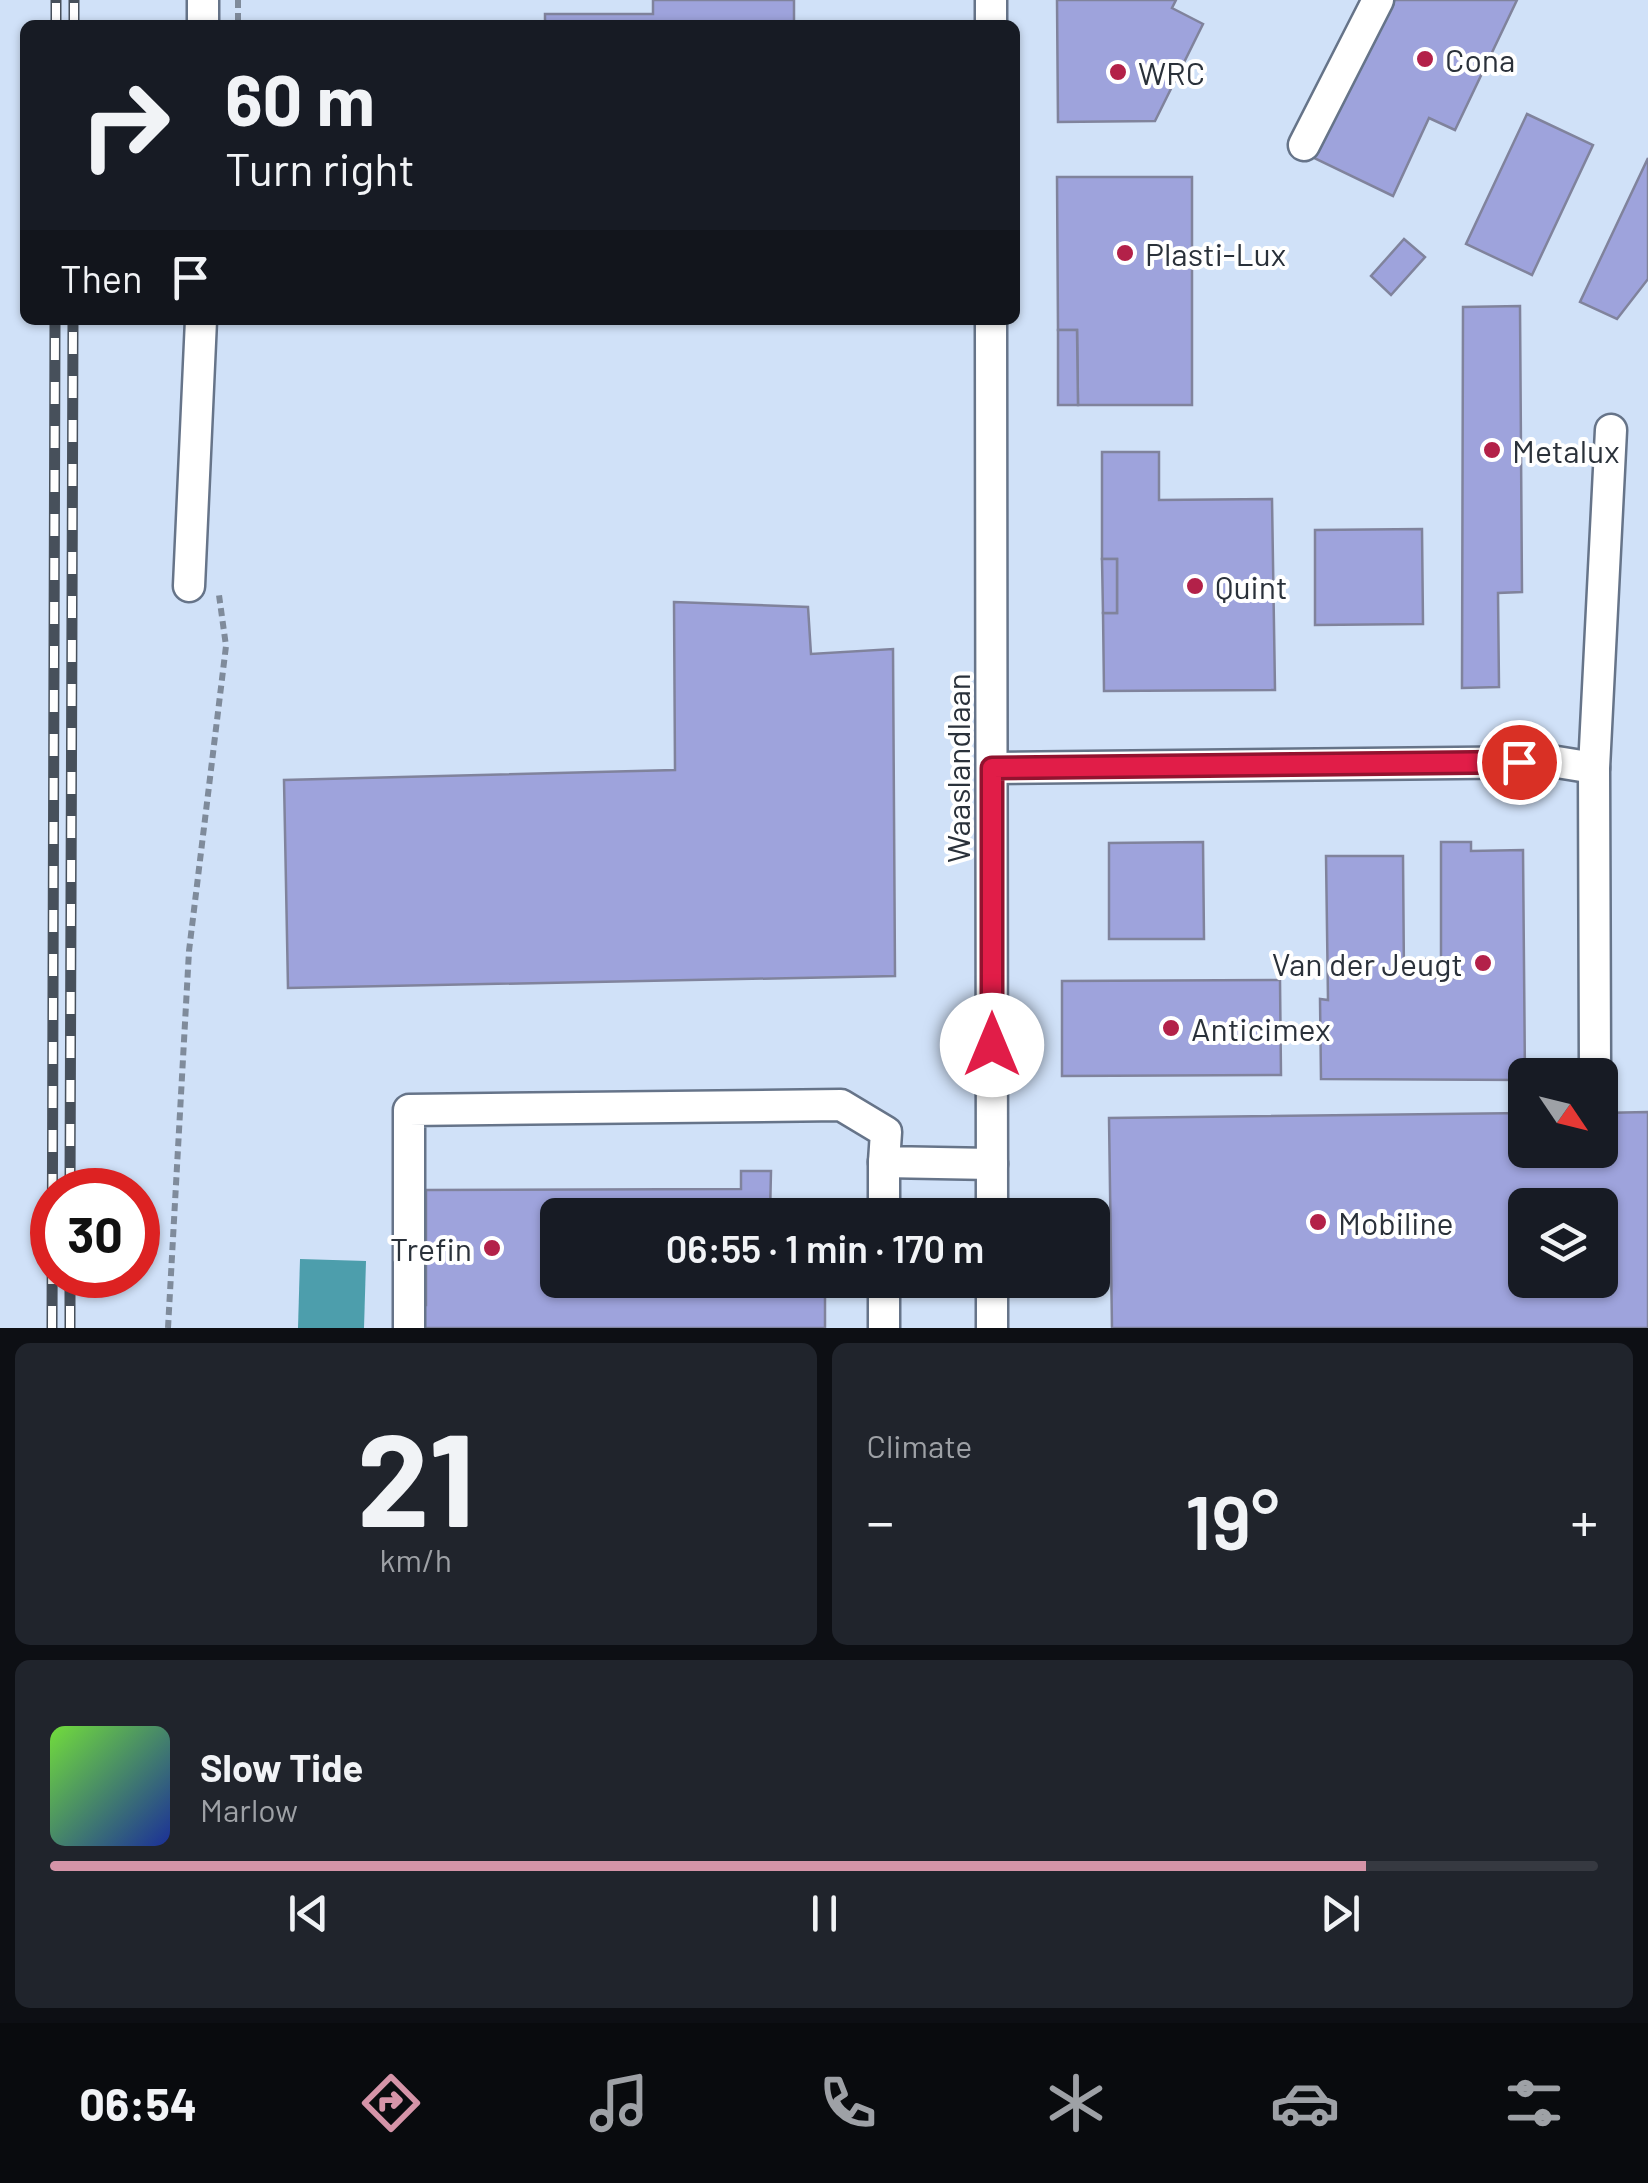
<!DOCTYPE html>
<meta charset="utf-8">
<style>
body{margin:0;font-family:Barlow,sans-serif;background:#20242c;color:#f1f3f6;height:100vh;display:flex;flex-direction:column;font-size:38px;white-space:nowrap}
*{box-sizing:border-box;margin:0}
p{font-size:32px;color:#9ea1a6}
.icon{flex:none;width:55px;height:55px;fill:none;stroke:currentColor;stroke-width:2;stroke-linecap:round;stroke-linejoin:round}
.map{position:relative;height:1328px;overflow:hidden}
.details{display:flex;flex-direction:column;gap:15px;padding:15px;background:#0d0f14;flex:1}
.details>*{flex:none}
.banner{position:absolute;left:20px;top:20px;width:1000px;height:305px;border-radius:15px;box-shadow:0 2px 8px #0004;background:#171b24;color:#f1f3f6;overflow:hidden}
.needle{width:65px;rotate:125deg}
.fabs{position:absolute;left:1508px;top:1058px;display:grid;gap:20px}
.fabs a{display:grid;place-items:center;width:110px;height:110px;border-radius:15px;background:#171b24;box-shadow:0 2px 8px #0004;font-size:50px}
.speed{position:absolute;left:30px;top:1168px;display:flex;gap:20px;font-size:50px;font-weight:700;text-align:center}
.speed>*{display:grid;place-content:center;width:130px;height:130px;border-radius:50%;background:#171b24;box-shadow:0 2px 8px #0004;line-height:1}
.speed .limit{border:15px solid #d22;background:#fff;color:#111}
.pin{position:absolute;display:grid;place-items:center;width:85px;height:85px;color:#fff;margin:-42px;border:5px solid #fff;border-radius:50%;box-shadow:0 2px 10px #0007}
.me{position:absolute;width:110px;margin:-55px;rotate:0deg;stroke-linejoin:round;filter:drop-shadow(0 0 8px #0008)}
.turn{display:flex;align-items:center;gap:35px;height:210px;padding:0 40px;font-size:45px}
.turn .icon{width:130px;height:130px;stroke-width:2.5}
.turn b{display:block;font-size:70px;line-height:85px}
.then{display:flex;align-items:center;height:95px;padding:0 40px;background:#0003;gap:20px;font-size:38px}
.big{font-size:75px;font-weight:600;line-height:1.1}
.details .tile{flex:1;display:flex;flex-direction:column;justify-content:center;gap:15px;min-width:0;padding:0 35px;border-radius:15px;background:#20242c}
.details .dial{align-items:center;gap:0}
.dial b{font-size:130px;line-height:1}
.song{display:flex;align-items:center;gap:30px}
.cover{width:120px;height:120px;border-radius:15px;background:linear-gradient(135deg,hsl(100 70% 55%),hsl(230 70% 35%))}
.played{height:10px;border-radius:5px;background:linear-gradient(90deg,#d594a8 85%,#363941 85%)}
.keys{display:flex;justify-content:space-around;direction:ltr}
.heat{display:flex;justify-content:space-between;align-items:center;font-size:55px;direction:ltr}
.details .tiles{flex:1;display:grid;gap:15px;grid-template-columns:1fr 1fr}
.tile:last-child{grid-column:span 2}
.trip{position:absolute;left:540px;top:1198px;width:570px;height:100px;border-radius:15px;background:#171b24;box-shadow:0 2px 8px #0004;font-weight:600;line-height:100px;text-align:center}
.tab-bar{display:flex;height:160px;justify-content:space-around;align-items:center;background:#090b0e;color:#9ea1a6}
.tab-bar .icon{width:70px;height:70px}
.tab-bar .current{color:#d594a8}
.tab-bar b{font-size:45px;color:#f1f3f6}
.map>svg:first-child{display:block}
</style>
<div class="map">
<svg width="1648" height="1328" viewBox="0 0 1648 1328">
<rect width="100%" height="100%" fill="#d0e1f8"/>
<path fill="#4d9eac" d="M300,1259L366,1261L364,1328H298Z"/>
<g fill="#9ea3dc" stroke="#80839c" stroke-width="2.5" fill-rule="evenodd">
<path d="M653,0H794V25H545V14H653Z"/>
<path d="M1057,0H1176L1172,8L1203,24L1155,121L1058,122Z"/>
<path d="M1389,0H1517L1455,130L1429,118L1393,196L1314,158Z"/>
<path d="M1527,114L1593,145L1532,275L1466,244Z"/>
<path d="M1648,158V279L1617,319L1580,302Z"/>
<path d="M1057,177H1192V405H1078L1077,330H1058Z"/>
<path d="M1404,239L1425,257L1391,295L1371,276Z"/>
<path d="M1520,306L1522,592L1498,593L1499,687L1462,688L1463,307Z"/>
<path d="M1058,330H1077L1078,405H1058Z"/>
<path d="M1102,452H1159V500L1272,499L1275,690L1104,691L1103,613H1117V559H1102Z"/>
<path d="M1422,529L1423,624L1315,625V530Z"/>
<path d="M1102,559H1117V613H1103Z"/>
<path d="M674,602L808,607L811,654L893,649L895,976L288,988L284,780L675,770Z"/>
<path d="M1203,842L1204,939H1109V843Z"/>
<path d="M1441,842H1471V851L1523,850L1525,1080L1321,1079L1320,999L1328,1000L1326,856H1403L1404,978H1410L1409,960L1428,959V978H1455V966H1441Z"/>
<path d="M1280,980L1281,1075L1062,1076V981Z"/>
<path d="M1648,1112V1328H1112L1109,1118L1525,1113V1150H1600V1113ZM1525,1205H1600V1280H1525Z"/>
<path d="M741,1171H771L770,1215H558V1280H825V1328H411V1305H426V1190L741,1189Z"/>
</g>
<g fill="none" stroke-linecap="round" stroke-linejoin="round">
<g stroke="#667489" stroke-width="35">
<g id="minor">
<path d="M203,0V25"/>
<path d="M991,0V25"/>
<path d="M1304,145L1378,0"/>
<path d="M991,320L992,1215"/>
<path d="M189,586L201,320"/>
<path d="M992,768L1557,762L1594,768"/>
<path d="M1595,1069L1594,768L1611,430"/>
<path d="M884,1162V1215"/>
<path d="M884,1280V1328"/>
<path d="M992,1280V1328"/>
<path d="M409,1328V1110L841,1105L886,1132L884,1162L992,1164"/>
</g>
</g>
<g stroke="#7f8b9b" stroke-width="6" stroke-dasharray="8 5" stroke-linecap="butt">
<path d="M238,0V25"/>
<path d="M168,1328L189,951L226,646L219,595"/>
</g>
<use href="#minor" stroke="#fff" stroke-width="30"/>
<g stroke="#47505b" stroke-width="11">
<g id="rail">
<path d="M56,25V0"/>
<path d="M74,25V0"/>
<path d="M70,1190L73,320"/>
<path d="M52,1328L55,320"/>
<path d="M70,1328V1275"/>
</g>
</g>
<use href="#rail" stroke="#fff" stroke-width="8" stroke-dasharray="22" stroke-linecap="butt"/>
</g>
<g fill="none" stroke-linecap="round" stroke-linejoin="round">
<g stroke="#92132f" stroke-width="25">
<path id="route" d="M992,1045V768L1519,762"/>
</g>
<use href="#route" stroke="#e11d48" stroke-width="18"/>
</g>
<g fill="#b32149" stroke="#fff" stroke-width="4">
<circle cx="1425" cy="59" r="10"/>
<circle cx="1118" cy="72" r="10"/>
<circle cx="1125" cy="253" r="10"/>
<circle cx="1492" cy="450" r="10"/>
<circle cx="1195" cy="586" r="10"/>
<circle cx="1483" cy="963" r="10"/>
<circle cx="1171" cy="1028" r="10"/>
<circle cx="1318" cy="1222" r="10"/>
<circle cx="492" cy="1248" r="10"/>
</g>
<g text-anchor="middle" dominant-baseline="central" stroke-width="8" stroke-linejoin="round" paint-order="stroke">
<g font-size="32" fill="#2a313a" stroke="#fff" text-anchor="start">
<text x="1445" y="59">Cona</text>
<text x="1138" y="72">WRC</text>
<text x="1145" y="253">Plasti-Lux</text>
<text x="1512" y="450">Metalux</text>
<text x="1215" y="586">Quint</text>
<text x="1463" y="963" text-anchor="end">Van der Jeugt</text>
<text x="1191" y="1028">Anticimex</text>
<text x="1338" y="1222">Mobiline</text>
<text x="472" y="1248" text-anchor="end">Trefin</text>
</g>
<g font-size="32" fill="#2a313a" stroke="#fff">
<text transform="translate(957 768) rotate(-90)">Waaslandlaan</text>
</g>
</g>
</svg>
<div class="fabs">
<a><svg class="needle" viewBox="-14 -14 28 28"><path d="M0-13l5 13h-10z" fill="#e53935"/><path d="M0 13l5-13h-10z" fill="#9ea1a6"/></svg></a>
<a><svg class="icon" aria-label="layers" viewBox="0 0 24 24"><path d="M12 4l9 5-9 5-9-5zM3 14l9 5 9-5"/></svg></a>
</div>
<div class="speed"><div class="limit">30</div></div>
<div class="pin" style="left:1519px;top:762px;background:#d93025"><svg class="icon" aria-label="arrive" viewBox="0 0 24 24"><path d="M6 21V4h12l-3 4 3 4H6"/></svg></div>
<svg class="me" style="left:992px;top:1045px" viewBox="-20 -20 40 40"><circle r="19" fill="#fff"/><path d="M0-13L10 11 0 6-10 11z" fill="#e11d48"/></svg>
<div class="trip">06:55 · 1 min · 170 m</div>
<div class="banner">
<div class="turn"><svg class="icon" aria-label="right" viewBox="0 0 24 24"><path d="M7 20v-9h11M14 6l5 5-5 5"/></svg><div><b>60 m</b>Turn right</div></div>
<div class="then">Then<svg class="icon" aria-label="arrive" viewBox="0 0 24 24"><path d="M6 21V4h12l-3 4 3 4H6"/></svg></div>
</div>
</div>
<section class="details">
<div class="tiles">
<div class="tile dial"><b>21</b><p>km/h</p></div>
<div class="tile"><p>Climate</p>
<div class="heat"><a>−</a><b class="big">19°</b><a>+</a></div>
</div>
<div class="tile">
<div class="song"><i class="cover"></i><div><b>Slow Tide</b><p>Marlow</p></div></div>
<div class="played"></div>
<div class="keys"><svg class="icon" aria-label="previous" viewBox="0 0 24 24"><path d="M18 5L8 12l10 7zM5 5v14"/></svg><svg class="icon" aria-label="pause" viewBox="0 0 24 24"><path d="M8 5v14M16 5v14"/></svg><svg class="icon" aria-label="next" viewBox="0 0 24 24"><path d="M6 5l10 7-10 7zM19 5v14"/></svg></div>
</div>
</div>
</section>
<nav class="tab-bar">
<b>06:54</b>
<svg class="icon current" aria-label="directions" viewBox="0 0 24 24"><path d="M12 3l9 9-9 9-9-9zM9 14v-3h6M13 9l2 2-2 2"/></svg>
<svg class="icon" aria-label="music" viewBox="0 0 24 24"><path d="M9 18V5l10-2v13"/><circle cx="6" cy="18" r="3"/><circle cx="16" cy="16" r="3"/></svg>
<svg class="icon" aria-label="phone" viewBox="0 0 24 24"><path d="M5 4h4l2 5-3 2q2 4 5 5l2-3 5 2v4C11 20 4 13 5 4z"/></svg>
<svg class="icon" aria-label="climate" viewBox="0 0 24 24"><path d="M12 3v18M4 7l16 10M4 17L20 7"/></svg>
<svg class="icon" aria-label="car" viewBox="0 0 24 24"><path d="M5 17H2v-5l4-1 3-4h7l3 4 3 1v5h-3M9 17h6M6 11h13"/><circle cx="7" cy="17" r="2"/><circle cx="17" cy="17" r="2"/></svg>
<svg class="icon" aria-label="filters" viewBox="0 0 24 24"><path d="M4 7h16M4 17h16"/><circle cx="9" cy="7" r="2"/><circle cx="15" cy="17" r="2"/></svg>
</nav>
